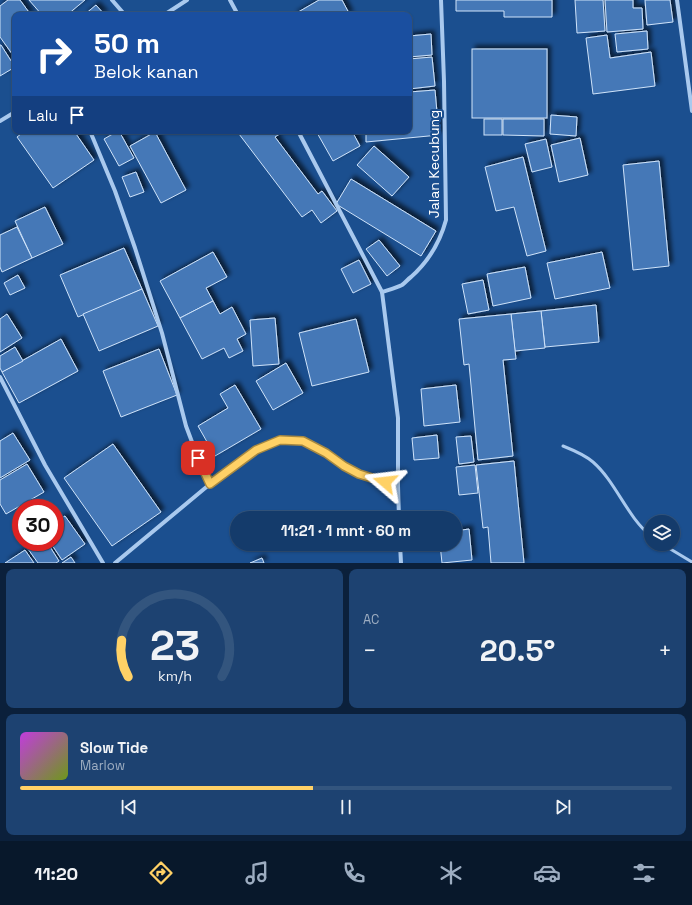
<!DOCTYPE html>
<html lang="id">
<meta charset="utf-8">
<style>
body{margin:0;font-family:"Space Grotesk",sans-serif;background:#1d4271;color:#f1f3f6;height:100vh;display:flex;flex-direction:column;font-size:15px;white-space:nowrap}
*{box-sizing:border-box;margin:0}
p{font-size:13px;color:#9dadc1}
.icon{flex:none;width:22px;height:22px;fill:none;stroke:currentColor;stroke-width:2;stroke-linecap:round;stroke-linejoin:round}
.map{position:relative;height:563px;overflow:hidden}
.side{display:flex;flex-direction:column;gap:6px;padding:6px;background:#0b203b;flex:1}
.side>*{flex:none}
.top-card{position:absolute;left:12px;top:12px;width:400px;height:122px;border-radius:8px;box-shadow:0 1px 3px #0004,0 0 0 1px #33557e;background:#1a4fa0;color:#fff;overflow:hidden}
.fabs{position:absolute;left:644px;top:515px;display:grid;gap:8px}
.fabs a{display:grid;place-items:center;width:36px;height:36px;border-radius:50%;background:#143b6b;box-shadow:0 1px 3px #0004,0 0 0 1px #33557e;font-size:20px}
.speed{position:absolute;left:12px;top:499px;display:flex;gap:8px;font-size:20px;font-weight:700;text-align:center}
.speed>*{display:grid;place-content:center;width:52px;height:52px;border-radius:50%;background:#143b6b;box-shadow:0 1px 3px #0004,0 0 0 1px #33557e;line-height:1}
.speed .limit{border:6px solid #d22;background:#fff;color:#111}
.pin{position:absolute;display:grid;place-items:center;width:34px;height:34px;color:#fff;margin:-17px;border-radius:8px;box-shadow:0 2px 6px #0006}
.me{position:absolute;width:44px;margin:-22px;rotate:287deg;stroke-linejoin:round;filter:drop-shadow(0 0 3px #0008)}
.turn{display:flex;align-items:center;gap:14px;height:84px;padding:0 16px;font-size:18px}
.turn .icon{width:52px;height:52px;stroke-width:2.5}
.turn b{display:block;font-size:28px;line-height:34px}
.then{display:flex;align-items:center;height:38px;padding:0 16px;background:#0003;gap:8px;font-size:15px}
.big{font-size:30px;font-weight:800;line-height:1.1}
.side .tile{flex:1;display:flex;flex-direction:column;justify-content:center;gap:6px;min-width:0;padding:0 14px;border-radius:8px;background:#1d4271}
.side .dial{align-items:center;gap:0}
.dial svg{height:104px;overflow:visible;fill:none;stroke:#33557e;stroke-width:7;stroke-linecap:round;text-anchor:middle}
.dial text{fill:#f1f3f6;stroke:none}
.song{display:flex;align-items:center;gap:12px}
.cover{width:48px;height:48px;border-radius:6px;background:linear-gradient(135deg,hsl(290 70% 55%),hsl(80 70% 35%))}
.played{height:4px;border-radius:2px;background:linear-gradient(90deg,#ffd166 45%,#33557e 45%)}
.keys{display:flex;justify-content:space-around;direction:ltr}
.heat{display:flex;justify-content:space-between;align-items:center;font-size:22px;direction:ltr}
.side .tiles{flex:1;display:grid;gap:6px;grid-template-columns:1fr 1fr}
.tile:last-child{grid-column:span 2}
.trip{position:absolute;left:230px;top:511px;width:232px;height:40px;border-radius:20px;background:#143b6b;box-shadow:0 1px 3px #0004,0 0 0 1px #33557e;font-weight:800;line-height:40px;text-align:center}
.tabs{display:flex;height:64px;justify-content:space-around;align-items:center;background:#08182b;color:#9dadc1}
.tabs .icon{width:28px;height:28px}
.tabs .on{color:#ffd166}
.tabs b{font-size:18px;color:#f1f3f6}
.map>svg:first-child{display:block}
</style>
<div class="map">
<svg width="692" height="563" viewBox="0 0 692 563">
<defs>
<filter id="shadow"><feDropShadow dx="3.5" dy="-3.5" stdDeviation="2" flood-color="#0009"/></filter>
</defs>
<rect width="100%" height="100%" fill="#1b4f8f"/>
<g fill="#4478b7" stroke="#cfe3fa" filter="url(#shadow)">
<path d="M8,0H20L31,15H15V58L0,37V6Z"/>
<path d="M29,0H85L67,15H42Z"/>
<path d="M319,0H342L350,15H293Z"/>
<path d="M456,0H552V17H504V11H456Z"/>
<path d="M575,0H603L605,31L577,33Z"/>
<path d="M605,0H633V8H642L643,29L607,32Z"/>
<path d="M645,0H670L673,22L647,25Z"/>
<path d="M96,5L105,15H84Z"/>
<path d="M647,31L648,49L617,52L615,34Z"/>
<path d="M431,34L432,55L409,57V36Z"/>
<path d="M607,35L610,58L651,52L655,86L593,94L586,38Z"/>
<path d="M0,45H1L15,67L0,76Z"/>
<rect x="472" y="49" width="75" height="69"/>
<path d="M432,57L435,86L409,89V59Z"/>
<path d="M435,90L439,135L366,142V131H409V92Z"/>
<path d="M551,115L577,117L576,136L550,134Z"/>
<rect x="484" y="119" width="18" height="16"/>
<path d="M503,119H544V136L503,135Z"/>
<path d="M25,131H74L94,160L53,188L17,137Z"/>
<path d="M118,131H119L134,158L119,166L104,139Z"/>
<path d="M242,131H284L275,137L318,194L322,191L337,211L321,223L312,210L302,217L239,134Z"/>
<path d="M316,131H352L360,146L333,161Z"/>
<path d="M155,132L186,190L161,203L130,146Z"/>
<path d="M580,138L588,175L559,182L551,145Z"/>
<path d="M546,139L552,167L532,172L525,144Z"/>
<path d="M374,146L409,177L392,196L357,165Z"/>
<path d="M523,157L546,251L527,256L514,207L496,211L485,167Z"/>
<path d="M659,161L669,266L633,270L623,165Z"/>
<path d="M136,172L144,192L130,197L122,177Z"/>
<path d="M351,179L436,231L421,256L336,204Z"/>
<path d="M45,207L63,244L32,258L15,221Z"/>
<path d="M17,227L32,258L2,272L0,267V235Z"/>
<path d="M379,240L400,266L387,276L366,249Z"/>
<path d="M124,248L142,289L78,317L60,275Z"/>
<path d="M213,252L227,277L206,288L213,301L180,318L160,281Z"/>
<path d="M602,252L610,288L555,299L547,263Z"/>
<path d="M359,260L371,284L353,293L341,269Z"/>
<path d="M525,267L531,298L493,306L487,274Z"/>
<path d="M18,275L25,288L10,295L4,283Z"/>
<path d="M483,280L489,310L468,314L462,284Z"/>
<path d="M142,289L158,326L99,351L83,314Z"/>
<path d="M213,301L220,314L232,307L246,334L237,339L243,351L229,358L224,348L202,359L180,318Z"/>
<path d="M596,305L599,342L545,347L541,311Z"/>
<path d="M541,311L545,348L515,351L511,314Z"/>
<path d="M7,314L22,338L0,352V319Z"/>
<path d="M511,314L516,359L503,360L513,456L478,460L469,364L464,365L459,319Z"/>
<path d="M275,318L279,364L253,366L250,320Z"/>
<path d="M356,319L369,372L312,386L299,333Z"/>
<path d="M61,339L78,371L19,403L2,372Z"/>
<path d="M15,347L23,361L2,372L0,368V356Z"/>
<path d="M159,349L177,395L121,417L103,371Z"/>
<path d="M286,363L303,393L273,410L256,381Z"/>
<path d="M235,385L261,429L215,456L198,426L228,408L220,394Z"/>
<path d="M456,385L460,422L424,426L421,389Z"/>
<path d="M13,433L30,460L0,478V441Z"/>
<path d="M437,435L439,458L414,460L412,438Z"/>
<path d="M471,436L474,462L459,464L456,437Z"/>
<path d="M113,444L161,512L112,546L64,478Z"/>
<path d="M514,461L524,563H491L488,527L483,528L476,465Z"/>
<path d="M27,464L44,492L6,514L0,504V480Z"/>
<path d="M475,465L478,493L459,495L456,467Z"/>
<path d="M65,516L85,544L62,560L50,542H55V522Z"/>
<path d="M469,529L472,560L442,563L440,544H455V531Z"/>
<path d="M23,542H47L59,561L56,563H38Z"/>
<path d="M25,550L34,563H5Z"/>
<path d="M71,557L75,563H62Z"/>
<path d="M262,558L264,563H250Z"/>
</g>
<g fill="none" stroke-linecap="round" stroke-linejoin="round">
<g stroke="#a9c9ee" stroke-width="3">
<path d="M563,446C573,450 585,455 593,462C616,482 627,517 651,536"/>
<path d="M662,544L692,562"/>
</g>
<g stroke="#a9c9ee" stroke-width="4">
<path d="M112,0L125,15"/>
<path d="M230,0L238,15"/>
<path d="M677,0L692,111"/>
<path d="M164,15L187,0"/>
<path d="M0,121L15,112"/>
<path d="M90,131L115,191L135,248L162,333L186,426L198,458L210,484"/>
<path d="M298,131L382,292"/>
<path d="M0,377L45,465L103,563"/>
<path d="M399,518L398,486V418L382,292C388,290 396,288 402,285C405,283 408,279 411,277C429,261 440,242 446,220L444,81L441,0"/>
<path d="M400,544L401,563"/>
<path d="M115,563L210,484L256,450L280,440L303,441L326,453L344,466L359,474L398,486"/>
</g>
</g>
<g fill="none" stroke-linecap="round" stroke-linejoin="round">
<g stroke="#a68842" stroke-width="10">
<path id="route" d="M198,458L210,484L256,450L280,440L303,441L326,453L344,466L359,474L385,482"/>
</g>
<use href="#route" stroke="#ffd166" stroke-width="7"/>
</g>
<g text-anchor="middle" dominant-baseline="central" stroke-width="4" stroke-linejoin="round" paint-order="stroke">
<g font-size="14" fill="#fff" stroke="#1b4f8f">
<text transform="translate(434 164) rotate(-90)">Jalan Kecubung</text>
</g>
</g>
</svg>
<div class="fabs">
<a><svg class="icon" aria-label="layers" viewBox="0 0 24 24"><path d="M12 4l9 5-9 5-9-5zM3 14l9 5 9-5"/></svg></a>
</div>
<div class="speed"><div class="limit">30</div></div>
<div class="pin" style="left:198px;top:458px;background:#d93025"><svg class="icon" aria-label="arrive" viewBox="0 0 24 24"><path d="M6 21V4h12l-3 4 3 4H6"/></svg></div>
<svg class="me" style="left:385px;top:482px" viewBox="-20 -20 40 40"><path d="M0-17L14 15 0 8-14 15z" fill="#ffd166" stroke="#fff" stroke-width="4"/></svg>
<div class="trip">11:21 · 1 mnt · 60 m</div>
<div class="top-card">
<div class="turn"><svg class="icon" aria-label="right" viewBox="0 0 24 24"><path d="M7 20v-9h11M14 6l5 5-5 5"/></svg><div><b>50 m</b>Belok kanan</div></div>
<div class="then">Lalu<svg class="icon" aria-label="arrive" viewBox="0 0 24 24"><path d="M6 21V4h12l-3 4 3 4H6"/></svg></div>
</div>
</div>
<section class="side">
<div class="tiles">
<div class="tile dial"><svg viewBox="0 0 100 80">
<path d="M14 69A42 42 0 1 1 86 69"/>
<path d="M14 69A42 42 0 0 1 9 41" stroke="#ffd166"/>
<text x="50" y="56" font-size="32" font-weight="700">23</text>
<text x="50" y="72" font-size="11">km/h</text>
</svg></div>
<div class="tile"><p>AC</p>
<div class="heat"><a>−</a><b class="big">20.5°</b><a>+</a></div>
</div>
<div class="tile">
<div class="song"><i class="cover"></i><div><b>Slow Tide</b><p>Marlow</p></div></div>
<div class="played"></div>
<div class="keys"><svg class="icon" aria-label="previous" viewBox="0 0 24 24"><path d="M18 5L8 12l10 7zM5 5v14"/></svg><svg class="icon" aria-label="pause" viewBox="0 0 24 24"><path d="M8 5v14M16 5v14"/></svg><svg class="icon" aria-label="next" viewBox="0 0 24 24"><path d="M6 5l10 7-10 7zM19 5v14"/></svg></div>
</div>
</div>
</section>
<nav class="tabs">
<b>11:20</b>
<svg class="icon on" aria-label="directions" viewBox="0 0 24 24"><path d="M12 3l9 9-9 9-9-9zM9 14v-3h6M13 9l2 2-2 2"/></svg>
<svg class="icon" aria-label="music" viewBox="0 0 24 24"><path d="M9 18V5l10-2v13"/><circle cx="6" cy="18" r="3"/><circle cx="16" cy="16" r="3"/></svg>
<svg class="icon" aria-label="phone" viewBox="0 0 24 24"><path d="M5 4h4l2 5-3 2q2 4 5 5l2-3 5 2v4C11 20 4 13 5 4z"/></svg>
<svg class="icon" aria-label="climate" viewBox="0 0 24 24"><path d="M12 3v18M4 7l16 10M4 17L20 7"/></svg>
<svg class="icon" aria-label="car" viewBox="0 0 24 24"><path d="M5 17H2v-5l4-1 3-4h7l3 4 3 1v5h-3M9 17h6M6 11h13"/><circle cx="7" cy="17" r="2"/><circle cx="17" cy="17" r="2"/></svg>
<svg class="icon" aria-label="filters" viewBox="0 0 24 24"><path d="M4 7h16M4 17h16"/><circle cx="9" cy="7" r="2"/><circle cx="15" cy="17" r="2"/></svg>
</nav>
